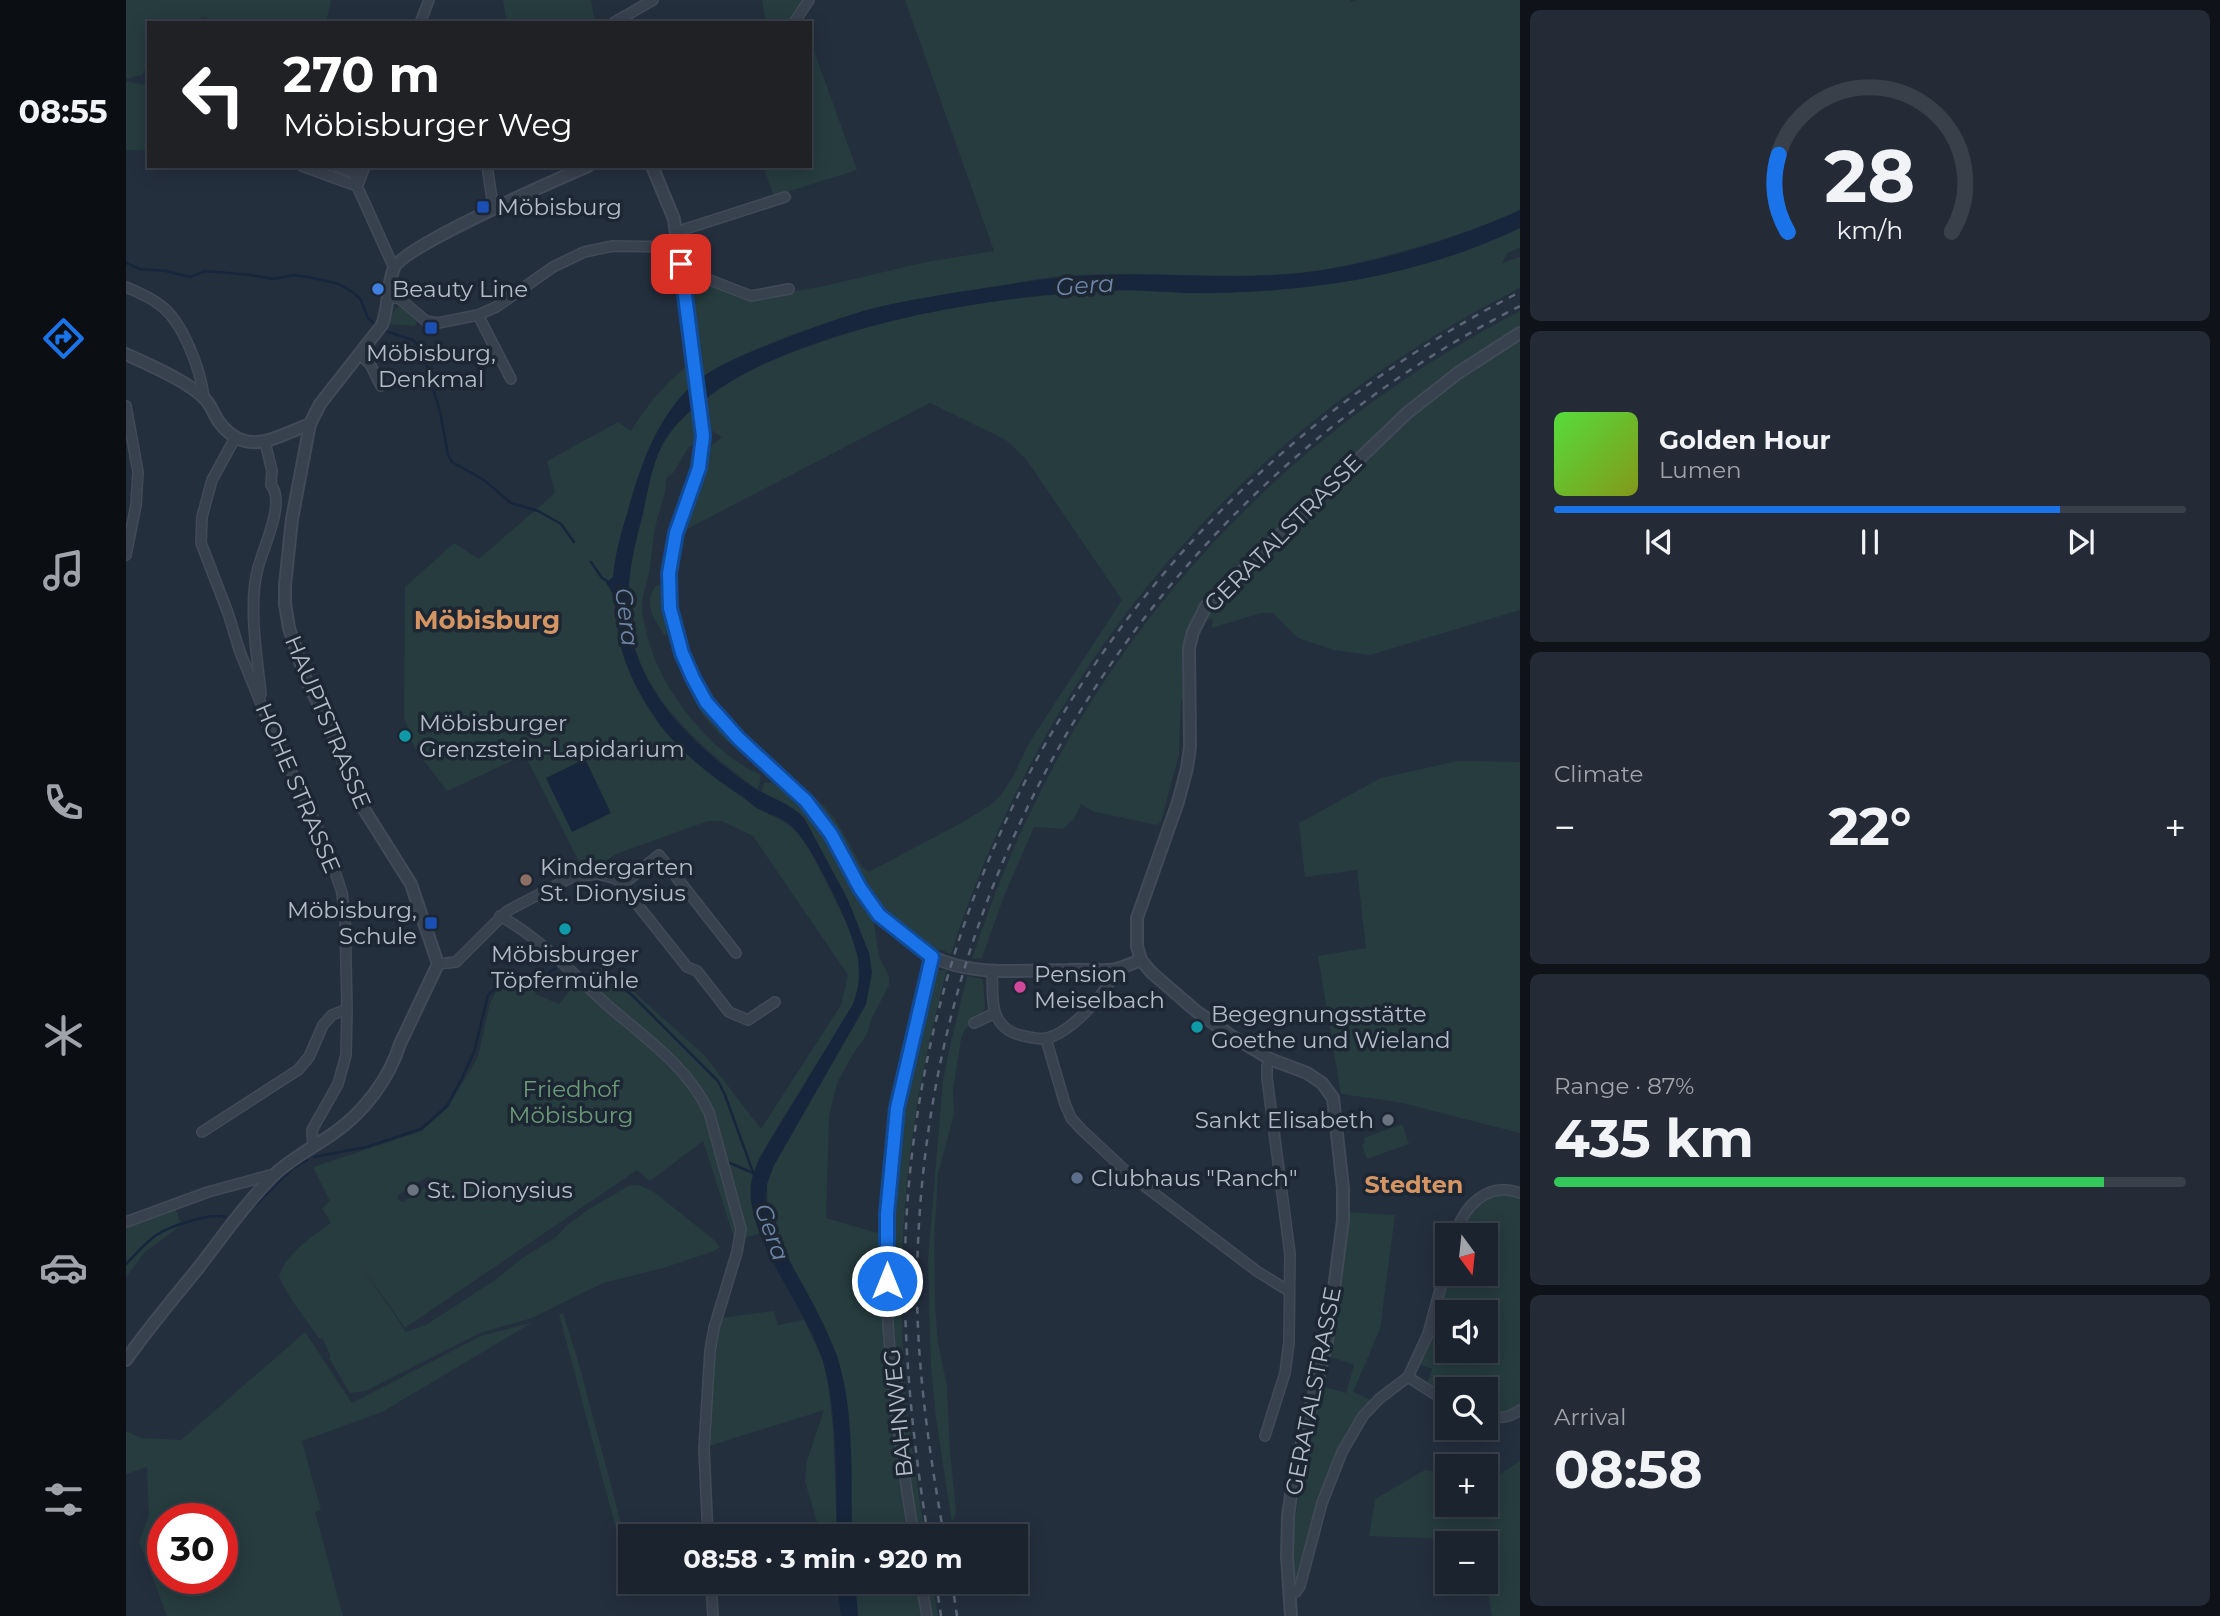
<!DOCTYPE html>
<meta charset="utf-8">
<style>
body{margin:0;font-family:Montserrat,sans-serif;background:#242b36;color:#f1f3f6;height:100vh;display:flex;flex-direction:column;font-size:26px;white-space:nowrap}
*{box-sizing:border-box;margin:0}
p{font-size:23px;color:#a0a4aa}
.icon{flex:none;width:38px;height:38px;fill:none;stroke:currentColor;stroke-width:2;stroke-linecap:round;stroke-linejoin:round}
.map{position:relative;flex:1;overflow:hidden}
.side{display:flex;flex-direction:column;gap:10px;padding:10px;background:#0f1319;width:700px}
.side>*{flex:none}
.guide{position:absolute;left:21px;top:21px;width:665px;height:147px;border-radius:0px;box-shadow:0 4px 18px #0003,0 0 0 2px #39404a;background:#202124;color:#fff;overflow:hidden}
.needle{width:46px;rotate:165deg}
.buttons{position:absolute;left:1309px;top:1223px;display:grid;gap:14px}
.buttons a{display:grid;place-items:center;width:63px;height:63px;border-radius:0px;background:#1b232e;box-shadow:0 4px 18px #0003,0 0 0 2px #39404a;font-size:35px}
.speed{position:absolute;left:21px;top:1503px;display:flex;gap:14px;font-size:35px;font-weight:700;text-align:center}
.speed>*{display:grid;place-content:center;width:91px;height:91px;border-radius:50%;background:#1b232e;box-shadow:0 4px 18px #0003,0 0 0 2px #39404a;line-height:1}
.speed .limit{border:10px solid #d22;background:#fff;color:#111}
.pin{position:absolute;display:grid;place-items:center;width:60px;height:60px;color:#fff;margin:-30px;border-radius:14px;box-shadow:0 4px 10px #0006}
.me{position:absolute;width:77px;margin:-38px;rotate:0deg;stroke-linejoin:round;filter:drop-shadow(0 0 5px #0008)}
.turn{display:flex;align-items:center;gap:24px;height:147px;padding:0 21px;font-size:32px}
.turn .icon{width:91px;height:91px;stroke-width:2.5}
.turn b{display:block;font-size:49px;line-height:60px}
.big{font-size:52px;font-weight:700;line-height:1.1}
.side .tile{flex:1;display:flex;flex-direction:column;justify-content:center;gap:10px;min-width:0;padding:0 24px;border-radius:10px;background:#242b36}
.side .dial{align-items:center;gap:0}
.dial svg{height:182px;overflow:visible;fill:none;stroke:#39404a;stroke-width:7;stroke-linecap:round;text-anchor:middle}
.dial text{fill:#f1f3f6;stroke:none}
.song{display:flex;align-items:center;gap:21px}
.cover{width:84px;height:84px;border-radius:10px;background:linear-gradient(135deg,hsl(110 70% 55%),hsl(70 70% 35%))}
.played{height:7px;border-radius:4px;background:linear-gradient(90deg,#1a73e8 80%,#39404a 80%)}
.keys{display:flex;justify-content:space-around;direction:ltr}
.heat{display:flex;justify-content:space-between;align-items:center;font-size:38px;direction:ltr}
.charge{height:10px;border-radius:5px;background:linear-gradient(90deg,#34c759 87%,#39404a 0)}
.trip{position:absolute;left:492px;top:1524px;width:410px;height:70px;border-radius:0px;background:#1b232e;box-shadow:0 4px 18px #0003,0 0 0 2px #39404a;font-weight:700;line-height:70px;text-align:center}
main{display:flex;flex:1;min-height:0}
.dock{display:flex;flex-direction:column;width:126px;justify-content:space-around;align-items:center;background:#0b0e12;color:#a0a4aa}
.dock .icon{width:49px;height:49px}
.dock .on{color:#1a73e8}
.dock b{font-size:32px;color:#f1f3f6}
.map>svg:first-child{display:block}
</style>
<main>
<nav class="dock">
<b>08:55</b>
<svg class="icon on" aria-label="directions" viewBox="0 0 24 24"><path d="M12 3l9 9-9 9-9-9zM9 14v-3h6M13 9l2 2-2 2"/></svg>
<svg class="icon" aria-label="music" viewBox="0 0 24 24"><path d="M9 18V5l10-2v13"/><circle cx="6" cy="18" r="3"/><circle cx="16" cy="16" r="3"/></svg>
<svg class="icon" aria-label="phone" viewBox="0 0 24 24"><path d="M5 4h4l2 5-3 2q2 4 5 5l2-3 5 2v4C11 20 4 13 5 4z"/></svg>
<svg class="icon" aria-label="climate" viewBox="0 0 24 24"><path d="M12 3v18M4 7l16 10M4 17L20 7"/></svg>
<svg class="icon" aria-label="car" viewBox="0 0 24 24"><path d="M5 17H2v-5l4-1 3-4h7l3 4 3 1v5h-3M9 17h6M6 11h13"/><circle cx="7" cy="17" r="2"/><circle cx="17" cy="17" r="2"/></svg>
<svg class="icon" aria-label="filters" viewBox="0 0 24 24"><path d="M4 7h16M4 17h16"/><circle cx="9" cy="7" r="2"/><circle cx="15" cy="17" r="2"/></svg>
</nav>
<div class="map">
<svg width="1394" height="1616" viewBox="0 0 1394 1616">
<rect width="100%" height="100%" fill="#242f3e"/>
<g fill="#263c3f" fill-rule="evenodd">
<path d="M0,0H205L200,23H97L76,17L69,23H23V61L16,75L0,79Z"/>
<path d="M377,0H465L469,23H381Z"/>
<path d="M636,0H677L672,7L678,23H640Z"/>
<path d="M779,0H1224L1225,2L1231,0H1394V210C1355,228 1315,240 1274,252C1243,260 1212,269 1181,272C1100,281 1018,271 937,276C912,278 888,284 863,287C765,303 663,325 577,377L566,279L618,299L694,287L800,262L868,251Z"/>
<path d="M684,40L731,170L648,196L637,166H684Z"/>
<path d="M0,81L23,86V150H0Z"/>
<path d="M1394,228V248L1381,253L1376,263L1394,257V288C1117,429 920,657 825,954L816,950L809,951L785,936L747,901L720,853L584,700L560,651L548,607V560L580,450L596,437L583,429L580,399C613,371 653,357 693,343C787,309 890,295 990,291C1023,289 1057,294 1090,293C1194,291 1300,273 1394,228ZM804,403L880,440L900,459L996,600L903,743L887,777L874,796L863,806L835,823L743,872L737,868L709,819L699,807C669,777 634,750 605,719C573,684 548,624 551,576C552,560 556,545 561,529Z"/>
<path d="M275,307L291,322L289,326L263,324L269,308Z"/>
<path d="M1394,311V325L1328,369L1277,409L1076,600C1055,634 1056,660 1058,699H1055L1053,754L1035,822L1030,825L966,811L955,804L948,819L937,829L908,827L878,896L856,958L846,959C938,673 1127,450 1394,311Z"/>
<path d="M1394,337V610L1244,655L1208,650L1172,638L1147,613H1135L1086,628L1087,619L1076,620L1085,607L1285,416L1335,376Z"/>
<path d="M562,365L564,387C558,395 549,403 544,412C532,430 526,455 517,475C508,498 497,521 492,545C475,624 505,702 563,756C580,772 599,785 618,798C622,801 626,805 630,807C654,821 664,821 681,844L722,926L732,958L733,987L727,1004L714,1027L643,1141L625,1184L626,1208L635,1233L609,1241L577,1141L524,1181L511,1170L279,1328L230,1258L280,1332L300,1325L372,1278L395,1259L430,1237L441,1225L460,1211L504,1185L515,1186L528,1192L587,1239L594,1247L588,1251L537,1268L477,1283L406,1318L354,1333L240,1391L224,1393L203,1358L205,1357L197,1339L193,1338C179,1318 162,1298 153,1276C161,1252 186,1237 205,1223L196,1208L204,1201L187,1167L296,1131L322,1107L352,1057L364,1003L371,990L408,980L414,982L409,994L433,1004L448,986L454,991L478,965L579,1056L635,1129L715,1005L722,975L627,836L596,821H582L490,854L459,874L399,755L321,791L288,747L278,717L279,587L328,543L353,559L429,493L421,461L492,422L505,431C521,405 538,384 562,365ZM303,1176L306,1182L277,1202L272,1200V1195Z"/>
<path d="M568,407L572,435L570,442L562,448L548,472L540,478C540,496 534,507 530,524C526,542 526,560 522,577C520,586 517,594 516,603C515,611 518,621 520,629C530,685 583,752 635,775L632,790C568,743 501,685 501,599C501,571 510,542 517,515C523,486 527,455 546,430C553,422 561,415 568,407Z"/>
<path d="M531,585H534L541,635H538C529,619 515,602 531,585Z"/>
<path d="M564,688L567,689L588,718L625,758C603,747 569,713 564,688Z"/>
<path d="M1332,761L1394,762V1133L1272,1102L1215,1094L1192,956L1240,948L1231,870L1179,877L1173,823L1255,778Z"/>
<path d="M646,782L675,805L697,833L729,891L747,918L753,957L763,976V985L746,1018L740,1036L727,1054L711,1083L703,1116L700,1218L762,1236L773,1109L805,970H821C785,1102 769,1230 778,1367C781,1424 791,1480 799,1536H726L723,1442L716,1375L711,1355L699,1329L657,1251L642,1214L641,1184L647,1167L740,1005L733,927L721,898L678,818L636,792L638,783Z"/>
<path d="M841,976L857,979L859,1008L856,1014L839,1029L835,1039L827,1089L828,1115L812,1173L808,1242L809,1305L812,1343L821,1386L824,1452L830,1512L826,1523L810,1418L805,1367L802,1260L817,1081L824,1046Z"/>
<path d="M1276,1124L1283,1144L1241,1159L1236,1144L1239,1143L1238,1138Z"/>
<path d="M1374,1193L1394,1196V1406L1378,1414L1360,1412V1390H1321V1399L1300,1385L1306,1369L1293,1364L1323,1274H1360V1236L1335,1235C1342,1214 1351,1199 1374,1193ZM1321,1312H1360V1351H1321Z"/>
<path d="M49,1207L55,1225L19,1252L0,1277V1228Z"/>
<path d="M1221,1212L1269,1215L1254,1329L1227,1392L1245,1400C1202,1450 1188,1516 1170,1578L1166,1583L1167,1527L1195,1386L1220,1393L1228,1365L1202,1356Z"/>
<path d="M648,1311L652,1325L678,1320L697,1361L702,1385L707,1428L711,1536H695L679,1481L681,1461L698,1410L583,1446L588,1352L595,1318Z"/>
<path d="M437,1313L453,1364L498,1535L503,1543L494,1544L433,1314Z"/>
<path d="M407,1322L256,1412L176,1441L195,1510L189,1512L217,1616H41L13,1542L23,1515L21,1467L0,1474V1431L15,1438L55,1440L179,1332L226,1403L355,1336ZM37,1519H96V1578H37Z"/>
<path d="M1394,1461V1616H1366L1360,1578V1544L1350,1543L1346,1540L1243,1536L1249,1499L1299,1470L1321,1473V1505H1360V1477L1368,1478Z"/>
<path d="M729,1582H807L812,1616H732Z"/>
</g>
<g fill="#17263c">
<path d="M1394,210V228C1325,261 1247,281 1170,288C1134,292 1097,293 1061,293C1038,292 1016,290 993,290C869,294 627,330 546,430C525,456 523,489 515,520C498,585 493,637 532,697C552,728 600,772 632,790C648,799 665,804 678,818L721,898L743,953L746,973L740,1004L647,1167L641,1184L640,1201L647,1229C667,1271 694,1310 710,1354C729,1406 725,1481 726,1536H711C710,1484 712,1411 697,1361C681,1308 619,1238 625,1184C626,1176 630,1167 633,1159L727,1004C733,988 735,974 732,957C726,927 684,838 660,821C651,816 640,813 631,808C626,805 623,801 618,798C587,777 557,755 534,725C519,703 504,679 497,654C490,631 495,601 480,583L487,577C489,555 495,535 501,514C514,467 529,421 565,386C587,366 618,355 645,344C676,332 709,319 741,310C783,299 826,293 868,287C903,281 938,276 974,275C1044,272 1114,281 1183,272C1252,263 1331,239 1394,210Z"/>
<path d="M459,759L485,813L446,832L420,778Z"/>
<path d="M711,1582H729L732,1616H715Z"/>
</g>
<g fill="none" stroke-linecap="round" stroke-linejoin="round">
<g stroke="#17263c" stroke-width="2.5">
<path d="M0,263L14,269L40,271L64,277L79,271L125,275L147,279L168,275L187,278L213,284L228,293L235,300L242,318L251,326"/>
<path d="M256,330L287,340L296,349L314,412L322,455L326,462L358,480L385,503L412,511L435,524L448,542"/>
<path d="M465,562L476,578L483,582"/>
<path d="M467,976L489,983L506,995L592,1081L599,1095L628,1175"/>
<path d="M188,1157L240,1147L295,1129L321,1106L336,1078L348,1052L362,995L370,988L416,977L430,968"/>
<path d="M604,1163L627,1173"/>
<path d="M120,1214L166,1169L181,1160"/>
<path d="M0,1264C9,1255 18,1244 29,1236C41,1227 85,1212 99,1217"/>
</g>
<g stroke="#414a57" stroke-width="12">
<g id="minor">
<path d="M294,23L303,0"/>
<path d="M487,23L527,0"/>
<path d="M668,23L683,0"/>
<path d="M176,166L231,186"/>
<path d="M211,166L229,173"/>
<path d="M227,166L231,186L268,268"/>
<path d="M361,166L367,205L370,207"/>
<path d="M232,185L239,166"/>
<path d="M550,232L659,197"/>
<path d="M550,232C566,244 569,256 571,275L557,280"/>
<path d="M571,275L625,296L663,289"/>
<path d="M0,287C11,292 24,297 34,305C57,321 75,371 78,398"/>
<path d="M263,296L274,299L300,321L312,323L352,315L370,307L427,267L458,252L487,246L553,247"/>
<path d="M352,315L385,379"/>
<path d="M234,355L244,364L255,386"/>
<path d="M0,406L12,472L10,505L0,555"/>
<path d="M109,438L86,480L76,517L75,543L102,613L114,652L148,736L179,799L204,856L216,893L219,917L221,1009L220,1055L212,1084L186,1130L187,1147"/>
<path d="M135,694C131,657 122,603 132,568C137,548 160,502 145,485L146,471L139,442"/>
<path d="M447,877L472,874L491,879L561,967L571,971L603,1012L622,1020L649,1002"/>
<path d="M496,885L533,855L610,953"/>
<path d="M374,916C414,938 446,973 479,1003C516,1036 561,1065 583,1112L615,1229L611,1252L588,1328L584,1351L578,1449L582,1536"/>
<path d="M312,964L330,962L381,911L452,874"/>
<path d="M866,971C867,984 865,1003 870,1015C875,1026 882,1032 894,1035C902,1037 913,1040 921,1038C944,1033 984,991 989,969"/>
<path d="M848,1023L869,1013"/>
<path d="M920,1039L939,1104L945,1118L955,1129L1004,1175L1132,1272L1163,1291"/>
<path d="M76,1132L172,1070L183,1057L197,1025L206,1015L221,1009"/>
<path d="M0,1222L82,1192L148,1174"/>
<path d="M1329,1236C1337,1206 1362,1181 1394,1193"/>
<path d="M1282,1377L1321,1402"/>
<path d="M1360,1416C1373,1419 1383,1418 1394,1410"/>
<path d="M1139,1436L1159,1373L1163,1342L1164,1254L1141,1078V1066L1144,1059"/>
<path d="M788,1536C765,1396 747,1250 772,1108C780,1057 794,1007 806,957"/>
<path d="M585,1582L587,1616"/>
<path d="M795,1582L801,1616"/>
<path d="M1164,1594L1170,1592L1174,1586L1196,1503L1216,1452L1237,1416L1253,1399L1282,1377L1302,1334L1321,1264"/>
</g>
</g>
<g stroke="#414a57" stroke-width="14">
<g id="tertiary">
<path d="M526,166L548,219L577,436C575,497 533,543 544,610C553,660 577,704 613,739C634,760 658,778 679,800C707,830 720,869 743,902C753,917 791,950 807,957C848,977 898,970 942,970C958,969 975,972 990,969C998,967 1007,963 1015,960"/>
<path d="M0,354C21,364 64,382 79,399C85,405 88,415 93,422C121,459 151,436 184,424"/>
<path d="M0,1360C23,1327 48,1298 73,1267C97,1236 119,1204 147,1176C164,1159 188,1147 208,1133C238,1112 263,1079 274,1044L312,964L285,884L236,806L204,727L179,677L163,628L159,604V585L166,519L184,424L194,404L256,325C263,307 261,284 268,268C278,246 432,179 462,166"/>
<path d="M1165,1616L1161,1556L1162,1516L1168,1475L1201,1342L1217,1220V1188L1207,1098L1196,1083L1181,1073L1144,1059L1104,1035L1070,1011L1025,972L1015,960L1011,946V918L1052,802L1061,768L1064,747L1063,648L1067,632L1080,606L1281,413L1332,373L1394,333"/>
</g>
</g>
<use href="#minor" stroke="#38414e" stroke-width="9"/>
<use href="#tertiary" stroke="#38414e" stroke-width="10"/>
<g stroke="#5a6575" stroke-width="2.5" stroke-dasharray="7 7" stroke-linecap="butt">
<path d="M802,1536C784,1423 773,1310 782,1195C813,804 1047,469 1394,292"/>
<path d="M818,1536C801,1439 787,1343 792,1244C808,845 1038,487 1394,306"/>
<path d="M810,1582L815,1616"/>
<path d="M826,1582L831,1616"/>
</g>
</g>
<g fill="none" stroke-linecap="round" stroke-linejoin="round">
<g stroke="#114b97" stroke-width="18">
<path id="route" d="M555,264L577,436L573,468L550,533L543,573L544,608L556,653L567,678L580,702L612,738L680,801L705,834L734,888L753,915L806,957L771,1108L761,1214V1281"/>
</g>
<use href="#route" stroke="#1a73e8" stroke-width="12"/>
</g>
<g fill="#1a4fb4" stroke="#1d2633" stroke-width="2.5">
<rect x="350" y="200" width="14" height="14" rx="3.5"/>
<rect x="298" y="321" width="14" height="14" rx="3.5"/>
<rect x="298" y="916" width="14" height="14" rx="3.5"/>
</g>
<circle fill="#3f7fe0" stroke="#1d2633" stroke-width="2.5" cx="252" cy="289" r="7"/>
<g fill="#0f9aa8" stroke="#1d2633" stroke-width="2.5">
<circle cx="279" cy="736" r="7"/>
<circle cx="439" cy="929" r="7"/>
<circle cx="1071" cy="1027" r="7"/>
</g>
<circle fill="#8d6e63" stroke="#1d2633" stroke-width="2.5" cx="400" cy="880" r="7"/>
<circle fill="#d1479c" stroke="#1d2633" stroke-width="2.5" cx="894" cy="987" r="7"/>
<g fill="#6b7280" stroke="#1d2633" stroke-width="2.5">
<circle cx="1262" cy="1120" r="7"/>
<circle cx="287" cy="1190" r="7"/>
</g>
<circle fill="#5c6f8a" stroke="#1d2633" stroke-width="2.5" cx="951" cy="1178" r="7"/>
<g text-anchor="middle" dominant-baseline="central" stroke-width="7" stroke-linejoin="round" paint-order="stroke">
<g font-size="23" fill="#b4bcc9" stroke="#1d2633" text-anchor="start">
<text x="371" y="207">Möbisburg</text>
<text x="266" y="289">Beauty Line</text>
<text x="305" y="353" text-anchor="middle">Möbisburg,<tspan x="305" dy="26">Denkmal</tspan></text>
<text x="293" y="723">Möbisburger<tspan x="293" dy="26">Grenzstein-Lapidarium</tspan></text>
<text x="414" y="867">Kindergarten<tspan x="414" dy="26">St. Dionysius</tspan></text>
<text x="291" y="910" text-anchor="end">Möbisburg,<tspan x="291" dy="26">Schule</tspan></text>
<text x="439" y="954" text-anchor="middle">Möbisburger<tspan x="439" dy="26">Töpfermühle</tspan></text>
<text x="908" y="974">Pension<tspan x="908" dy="26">Meiselbach</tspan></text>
<text x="1085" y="1014">Begegnungsstätte<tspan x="1085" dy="26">Goethe und Wieland</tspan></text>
<text x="1248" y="1120" text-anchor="end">Sankt Elisabeth</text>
<text x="965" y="1178">Clubhaus "Ranch"</text>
<text x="301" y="1190">St. Dionysius</text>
</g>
<g font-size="23" fill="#b4bcc9" stroke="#1d2633">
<text transform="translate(1157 533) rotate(-45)">GERATALSTRASSE</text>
<text transform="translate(202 722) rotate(67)">HAUPTSTRASSE</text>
<text transform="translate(172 788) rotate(67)">HOHE STRASSE</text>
<text transform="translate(1187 1391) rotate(-79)">GERATALSTRASSE</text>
<text transform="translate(772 1413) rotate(-96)">BAHNWEG</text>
</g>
<g font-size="23" fill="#6b9a76" stroke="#1d2633">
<text x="445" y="1089">Friedhof<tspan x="445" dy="26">Möbisburg</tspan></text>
</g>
<g font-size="24" font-style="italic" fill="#6d86a8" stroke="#1d2633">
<text transform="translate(959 285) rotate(-4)">Gera</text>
<text transform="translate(501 617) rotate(83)">Gera</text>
<text transform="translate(646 1232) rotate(70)">Gera</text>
</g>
<g font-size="24" font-weight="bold" fill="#d59563" stroke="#1d2633">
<text x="1288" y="1184">Stedten</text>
</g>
<g font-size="26" font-weight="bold" fill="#d59563" stroke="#1d2633">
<text x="361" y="620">Möbisburg</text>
</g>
</g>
</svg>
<div class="buttons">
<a><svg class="needle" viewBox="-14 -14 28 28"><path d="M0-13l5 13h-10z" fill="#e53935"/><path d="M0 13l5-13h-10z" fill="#a0a4aa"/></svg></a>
<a><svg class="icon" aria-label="sound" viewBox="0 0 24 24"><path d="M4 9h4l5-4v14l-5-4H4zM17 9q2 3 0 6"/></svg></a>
<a><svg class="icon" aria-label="search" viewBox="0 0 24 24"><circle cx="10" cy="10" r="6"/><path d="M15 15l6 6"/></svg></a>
<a>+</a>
<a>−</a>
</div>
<div class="speed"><div class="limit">30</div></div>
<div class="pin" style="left:555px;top:264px;background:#d93025"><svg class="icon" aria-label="arrive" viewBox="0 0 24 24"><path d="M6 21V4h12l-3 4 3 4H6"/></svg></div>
<svg class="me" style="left:761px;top:1281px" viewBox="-20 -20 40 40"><circle r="17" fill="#1a73e8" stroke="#fff" stroke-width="3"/><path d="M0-11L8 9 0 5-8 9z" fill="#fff"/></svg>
<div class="trip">08:58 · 3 min · 920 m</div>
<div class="guide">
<div class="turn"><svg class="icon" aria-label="left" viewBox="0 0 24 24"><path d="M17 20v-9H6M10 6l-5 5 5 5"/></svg><div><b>270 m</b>Möbisburger Weg</div></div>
</div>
</div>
<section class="side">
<div class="tile dial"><svg viewBox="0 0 100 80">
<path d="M14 69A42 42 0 1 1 86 69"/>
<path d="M14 69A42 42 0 0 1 10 35" stroke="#1a73e8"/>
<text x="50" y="56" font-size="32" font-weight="700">28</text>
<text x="50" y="72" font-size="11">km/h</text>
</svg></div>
<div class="tile">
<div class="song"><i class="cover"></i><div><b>Golden Hour</b><p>Lumen</p></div></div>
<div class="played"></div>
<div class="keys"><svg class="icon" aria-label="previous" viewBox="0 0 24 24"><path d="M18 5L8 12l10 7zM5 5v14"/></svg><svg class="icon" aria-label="pause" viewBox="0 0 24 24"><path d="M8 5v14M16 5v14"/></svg><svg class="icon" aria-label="next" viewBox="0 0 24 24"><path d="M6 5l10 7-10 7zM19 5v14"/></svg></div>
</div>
<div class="tile"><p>Climate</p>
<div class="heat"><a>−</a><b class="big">22°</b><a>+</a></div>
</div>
<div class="tile"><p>Range · 87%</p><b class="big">435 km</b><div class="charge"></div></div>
<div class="tile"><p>Arrival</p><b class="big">08:58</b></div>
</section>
</main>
